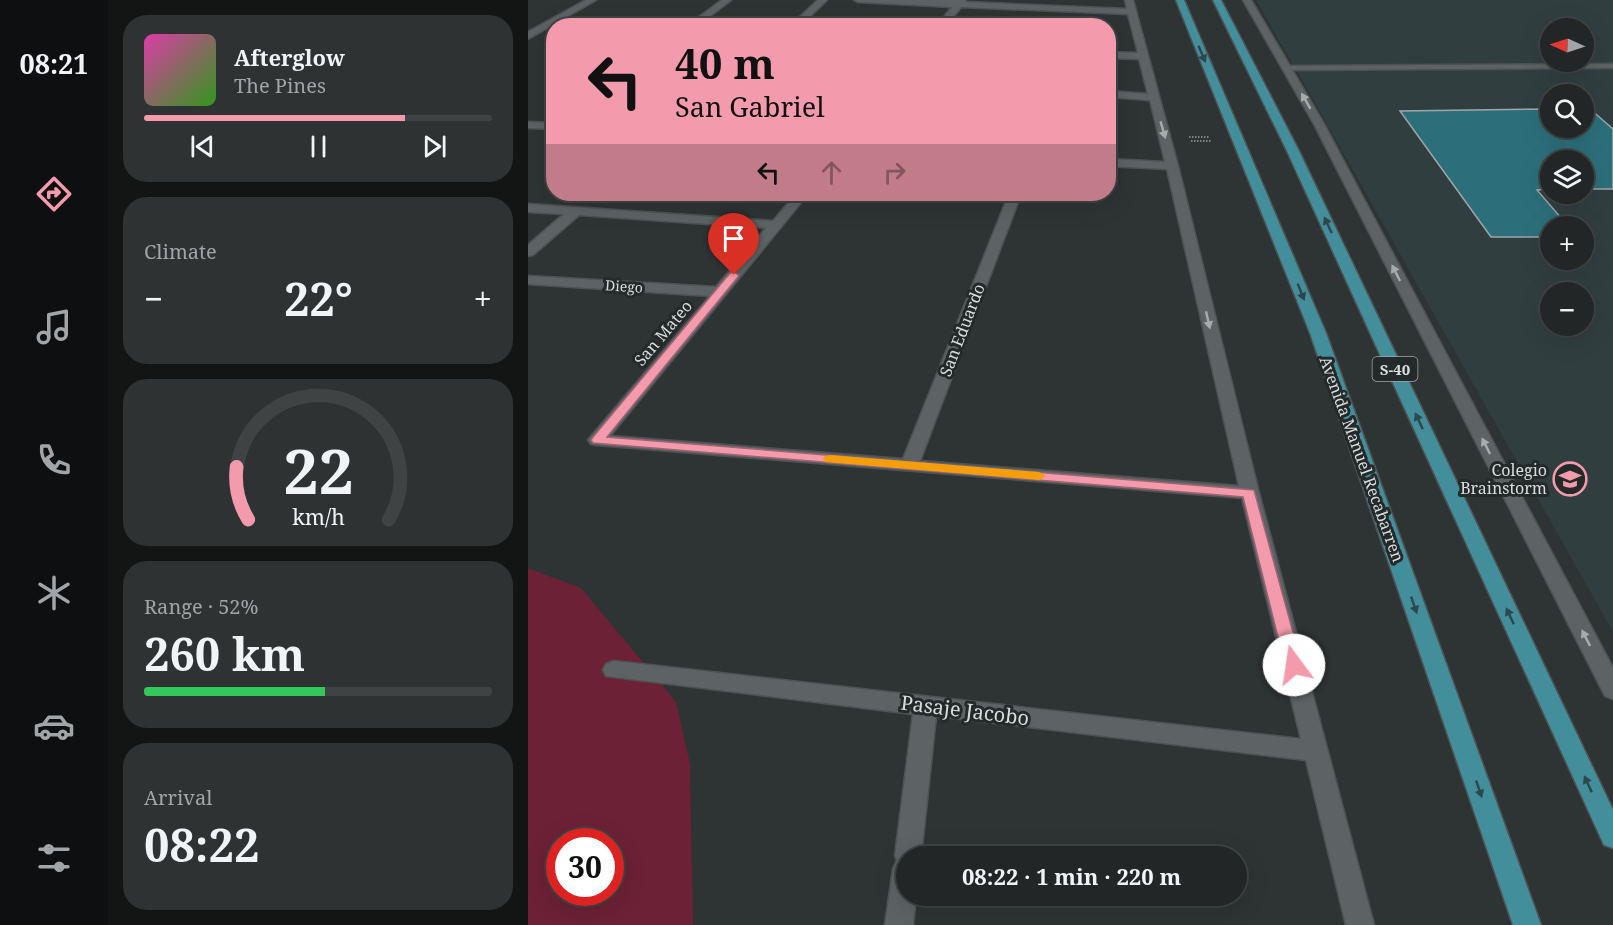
<!DOCTYPE html>
<meta charset="utf-8">
<style>
body{margin:0;font-family:"Noto Serif",serif;background:#2e3233;color:#f1f3f6;height:100vh;display:flex;flex-direction:column;font-size:22px;white-space:nowrap}
*{box-sizing:border-box;margin:0}
p{font-size:20px;color:#a2a5a7}
.icon{flex:none;width:33px;height:33px;fill:none;stroke:currentColor;stroke-width:2;stroke-linecap:round;stroke-linejoin:round}
.map{position:relative;flex:1;overflow:hidden}
.details{display:flex;flex-direction:column;gap:15px;padding:15px;background:#131515;width:420px}
.details>*{flex:none}
.hud{position:absolute;left:18px;top:18px;width:570px;height:183px;border-radius:24px;box-shadow:0 6px 24px #0002,0 0 0 2px #3f4344;background:#f39aac;color:#111;overflow:hidden}
.needle{width:39px;rotate:273deg}
.fabs{position:absolute;left:1012px;top:18px;display:grid;gap:12px}
.fabs a{display:grid;place-items:center;width:54px;height:54px;border-radius:50%;background:#222627;box-shadow:0 6px 24px #0002,0 0 0 2px #3f4344;font-size:30px}
.speed{position:absolute;left:18px;top:828px;display:flex;gap:12px;font-size:30px;font-weight:700;text-align:center}
.speed>*{display:grid;place-content:center;width:78px;height:78px;border-radius:50%;background:#222627;box-shadow:0 6px 24px #0002,0 0 0 2px #3f4344;line-height:1}
.speed .limit{border:9px solid #d22;background:#fff;color:#111}
.pin{position:absolute;display:grid;place-items:center;width:51px;height:51px;color:#fff;margin:-62px -26px;border-radius:50% 50% 50% 0;rotate:-45deg;box-shadow:0 0 6px #0007}
.pin .icon{rotate:45deg}
.me{position:absolute;width:66px;margin:-33px;rotate:346deg;stroke-linejoin:round;filter:drop-shadow(0 0 4px #0008)}
.turn{display:flex;align-items:center;gap:21px;height:126px;padding:0 30px;font-size:27px}
.turn .icon{width:78px;height:78px;stroke-width:2.5}
.turn b{display:block;font-size:42px;line-height:51px}
.lanes{display:flex;align-items:center;height:57px;padding:0 30px;background:#0003;justify-content:center;gap:30px;direction:ltr}
.lanes .off{opacity:.35}
.big{font-size:45px;font-weight:700;line-height:1.1}
.details .tile{flex:1;display:flex;flex-direction:column;justify-content:center;gap:9px;min-width:0;padding:0 21px;border-radius:24px;background:#2e3233}
.details .dial{align-items:center;gap:0}
.dial svg{height:156px;overflow:visible;fill:none;stroke:#3f4344;stroke-width:7;stroke-linecap:round;text-anchor:middle}
.dial text{fill:#f1f3f6;stroke:none}
.song{display:flex;align-items:center;gap:18px}
.cover{width:72px;height:72px;border-radius:9px;background:linear-gradient(135deg,hsl(320 70% 55%),hsl(110 70% 35%))}
.played{height:6px;border-radius:3px;background:linear-gradient(90deg,#f39aac 75%,#3f4344 75%)}
.keys{display:flex;justify-content:space-around;direction:ltr}
.heat{display:flex;justify-content:space-between;align-items:center;font-size:33px;direction:ltr}
.charge{height:9px;border-radius:4px;background:linear-gradient(90deg,#34c759 52%,#3f4344 0)}
.trip{position:absolute;left:368px;top:846px;width:351px;height:60px;border-radius:30px;background:#222627;box-shadow:0 6px 24px #0002,0 0 0 2px #3f4344;font-weight:700;line-height:60px;text-align:center}
main{display:flex;flex:1;min-height:0}
.tabs{display:flex;flex-direction:column;width:108px;justify-content:space-around;align-items:center;background:#0e0f10;color:#a2a5a7}
.tabs .icon{width:42px;height:42px}
.tabs .current{color:#f39aac}
.tabs b{font-size:27px;color:#f1f3f6}
.map>svg:first-child{display:block}
</style>
<main>
<nav class="tabs">
<b>08:21</b>
<svg class="icon current" aria-label="directions" viewBox="0 0 24 24"><path d="M12 3l9 9-9 9-9-9zM9 14v-3h6M13 9l2 2-2 2"/></svg>
<svg class="icon" aria-label="music" viewBox="0 0 24 24"><path d="M9 18V5l10-2v13"/><circle cx="6" cy="18" r="3"/><circle cx="16" cy="16" r="3"/></svg>
<svg class="icon" aria-label="phone" viewBox="0 0 24 24"><path d="M5 4h4l2 5-3 2q2 4 5 5l2-3 5 2v4C11 20 4 13 5 4z"/></svg>
<svg class="icon" aria-label="climate" viewBox="0 0 24 24"><path d="M12 3v18M4 7l16 10M4 17L20 7"/></svg>
<svg class="icon" aria-label="car" viewBox="0 0 24 24"><path d="M5 17H2v-5l4-1 3-4h7l3 4 3 1v5h-3M9 17h6M6 11h13"/><circle cx="7" cy="17" r="2"/><circle cx="17" cy="17" r="2"/></svg>
<svg class="icon" aria-label="filters" viewBox="0 0 24 24"><path d="M4 7h16M4 17h16"/><circle cx="9" cy="7" r="2"/><circle cx="15" cy="17" r="2"/></svg>
</nav>
<section class="details">
<div class="tile">
<div class="song"><i class="cover"></i><div><b>Afterglow</b><p>The Pines</p></div></div>
<div class="played"></div>
<div class="keys"><svg class="icon" aria-label="previous" viewBox="0 0 24 24"><path d="M18 5L8 12l10 7zM5 5v14"/></svg><svg class="icon" aria-label="pause" viewBox="0 0 24 24"><path d="M8 5v14M16 5v14"/></svg><svg class="icon" aria-label="next" viewBox="0 0 24 24"><path d="M6 5l10 7-10 7zM19 5v14"/></svg></div>
</div>
<div class="tile"><p>Climate</p>
<div class="heat"><a>−</a><b class="big">22°</b><a>+</a></div>
</div>
<div class="tile dial"><svg viewBox="0 0 100 80">
<path d="M14 69A42 42 0 1 1 86 69"/>
<path d="M14 69A42 42 0 0 1 8 42" stroke="#f39aac"/>
<text x="50" y="56" font-size="32" font-weight="700">22</text>
<text x="50" y="72" font-size="11">km/h</text>
</svg></div>
<div class="tile"><p>Range · 52%</p><b class="big">260 km</b><div class="charge"></div></div>
<div class="tile"><p>Arrival</p><b class="big">08:22</b></div>
</section>
<div class="map">
<svg width="1085" height="925" viewBox="0 0 1085 925">
<rect width="100%" height="100%" fill="#2e3334"/>
<path fill="#313e40" fill-rule="evenodd" d="M728,0H1085V632L787,103ZM1023,28H1056V62H1023ZM1023,94H1056V128H1023ZM1023,160H1056V194H1023ZM1023,226H1056V260H1023ZM1023,292H1056V326H1023Z"/>
<path fill="#6c2136" fill-rule="evenodd" d="M0,568L53,588L148,702L162,764L165,925H0ZM32,842H82V892H32Z"/>
<path fill="#2c6f7a" stroke="#9fa6a7" stroke-width="1.5" d="M1023,109V128H1056V109H1062L1085,129V189H1056V160H1023V189L1009,190L1040,226H1023V237H963L872,111Z"/>
<g fill="none" stroke-linecap="round" stroke-linejoin="round">
<g stroke="#4d5152" stroke-width="3">
<path id="lane" d="M1085,64V68L759,70L755,68L759,66Z"/>
</g>
<g stroke="#4d5152" stroke-width="3">
<g id="street">
<path d="M58,0H68L0,39V32Z"/>
<path d="M194,0H203L169,26H159Z"/>
<path d="M290,0H299L272,26H262Z"/>
<path d="M326,0H438L437,2L599,9L597,0H605L650,166L731,493L846,925H818L778,760L408,716L393,856H378V896H388L385,925H357L365,869L369,860L367,856L385,714L78,676L75,670L78,664L86,661L773,739L714,498L69,445L63,444L60,440L182,296L0,284V276L188,287L238,228L51,215L5,255L0,256V245L36,214L0,212V204L245,221L268,194H280L82,436L375,459L481,194H493L392,461L711,486L639,169L580,166V159L637,162L622,100L580,97V91L620,94L611,59L580,58V52L610,53L600,14L433,7L418,26H409L424,7L330,2Z"/>
<path d="M715,0H723L796,124L1085,668V699L1077,696L1074,690L786,124Z"/>
<path d="M0,122L26,123V129L0,128Z"/>
</g>
</g>
<g stroke="#4d5152" stroke-width="3">
<g id="primary">
<path d="M648,0H656L798,333L1013,925H985L782,333Z"/>
<path d="M685,0H693L771,151L1085,810V848L1076,845L759,151Z"/>
</g>
</g>
<g stroke="#7e8283" stroke-width="2" stroke-dasharray="1.5 1.5" stroke-linecap="butt">
<path d="M661,137H681"/>
<path d="M663,141H683"/>
</g>
<use href="#lane" fill="#5d6364" fill-rule="evenodd"/>
<use href="#street" fill="#5d6364" fill-rule="evenodd"/>
<use href="#primary" fill="#428f9b" fill-rule="evenodd"/>
</g>
<defs><path id="oneway-solid" d="M-6-.8H1V-3.2L6.5 0L1 3.2V.8H-6Z" transform="scale(1.5)"/></defs>
<g fill="#2d484c">
<use href="#oneway-solid" transform="translate(674 54) rotate(67)"/>
<use href="#oneway-solid" transform="translate(800 225) rotate(-115)"/>
<use href="#oneway-solid" transform="translate(773 292) rotate(68)"/>
<use href="#oneway-solid" transform="translate(891 421) rotate(-115)"/>
<use href="#oneway-solid" transform="translate(886 605) rotate(71)"/>
<use href="#oneway-solid" transform="translate(982 616) rotate(-115)"/>
<use href="#oneway-solid" transform="translate(1060 784) rotate(-115)"/>
<use href="#oneway-solid" transform="translate(951 789) rotate(71)"/>
</g>
<g fill="#a8acad">
<use href="#oneway-solid" transform="translate(778 101) rotate(-120)"/>
<use href="#oneway-solid" transform="translate(635 130) rotate(74)"/>
<use href="#oneway-solid" transform="translate(868 273) rotate(-117)"/>
<use href="#oneway-solid" transform="translate(680 320) rotate(77)"/>
<use href="#oneway-solid" transform="translate(958 446) rotate(-117)"/>
<use href="#oneway-solid" transform="translate(1058 638) rotate(-117)"/>
</g>
<path fill="#f39aac" stroke="#9e6470" stroke-width="1.5" d="M206,272L211,275L210,277L79,437L726,490L774,665L772,670L766,672L760,670L757,665L715,497L65,443L63,440L65,437L202,273Z"/>
<path fill="#f59e0b" d="M302,455L511,472L518,476L511,480L297,462L295,459L297,456Z"/>
<defs>
<g id="school-ring" transform="scale(1.725)"><circle r="9.5" fill="#24292a" stroke="#f39aac" stroke-width="1.5"/><path d="M0-5L7-2L0 1L-7-2ZM-4 1L0 2.5L4 1V4Q0 6-4 4Z" fill="#f39aac"/></g>
</defs>
<g fill-rule="evenodd">
<use href="#school-ring" x="1042" y="479"/>
</g>
<g text-anchor="middle" dominant-baseline="central" stroke-width="6" stroke-linejoin="round" paint-order="stroke">
<g font-size="14" fill="#daddde" stroke="#24292a">
<text transform="translate(96 286) rotate(4)">Diego</text>
</g>
<rect fill="#24292a" stroke="#a3a7a8" stroke-width="1.5" x="844.5" y="357" width="45" height="24" rx="4.5"/>
<g font-size="15" font-weight="bold" fill="#daddde">
<text x="867" y="369">S-40</text>
</g>
<g font-size="16" fill="#daddde" stroke="#24292a">
<text transform="translate(434 330) rotate(-69)">San Eduardo</text>
<text transform="translate(135 333) rotate(-50)">San Mateo</text>
<text transform="translate(834 459) rotate(70)">Avenida Manuel Recabarren</text>
</g>
<g font-size="16" fill="#daddde" stroke="#24292a" text-anchor="end">
<text x="1019" y="470">Colegio<tspan x="1019" dy="18">Brainstorm</tspan></text>
</g>
<g font-size="20" fill="#daddde" stroke="#24292a">
<text transform="translate(437 710) rotate(7)">Pasaje Jacobo</text>
</g>
</g>
</svg>
<div class="fabs">
<a><svg class="needle" viewBox="-14 -14 28 28"><path d="M0-13l5 13h-10z" fill="#e53935"/><path d="M0 13l5-13h-10z" fill="#a2a5a7"/></svg></a>
<a><svg class="icon" aria-label="search" viewBox="0 0 24 24"><circle cx="10" cy="10" r="6"/><path d="M15 15l6 6"/></svg></a>
<a><svg class="icon" aria-label="layers" viewBox="0 0 24 24"><path d="M12 4l9 5-9 5-9-5zM3 14l9 5 9-5"/></svg></a>
<a>+</a>
<a>−</a>
</div>
<div class="speed"><div class="limit">30</div></div>
<div class="pin" style="left:206px;top:275px;background:#d93025"><svg class="icon" aria-label="arrive" viewBox="0 0 24 24"><path d="M6 21V4h12l-3 4 3 4H6"/></svg></div>
<svg class="me" style="left:766px;top:665px" viewBox="-20 -20 40 40"><circle r="19" fill="#fff"/><path d="M0-13L10 11 0 6-10 11z" fill="#f39aac"/></svg>
<div class="trip">08:22 · 1 min · 220 m</div>
<div class="hud">
<div class="turn"><svg class="icon" aria-label="left" viewBox="0 0 24 24"><path d="M17 20v-9H6M10 6l-5 5 5 5"/></svg><div><b>40 m</b>San Gabriel</div></div>
<div class="lanes"><svg class="icon" aria-label="left" viewBox="0 0 24 24"><path d="M17 20v-9H6M10 6l-5 5 5 5"/></svg><svg class="icon off" aria-label="ahead" viewBox="0 0 24 24"><path d="M12 20V5M6 11l6-6 6 6"/></svg><svg class="icon off" aria-label="right" viewBox="0 0 24 24"><path d="M7 20v-9h11M14 6l5 5-5 5"/></svg></div>
</div>
</div>
</main>
